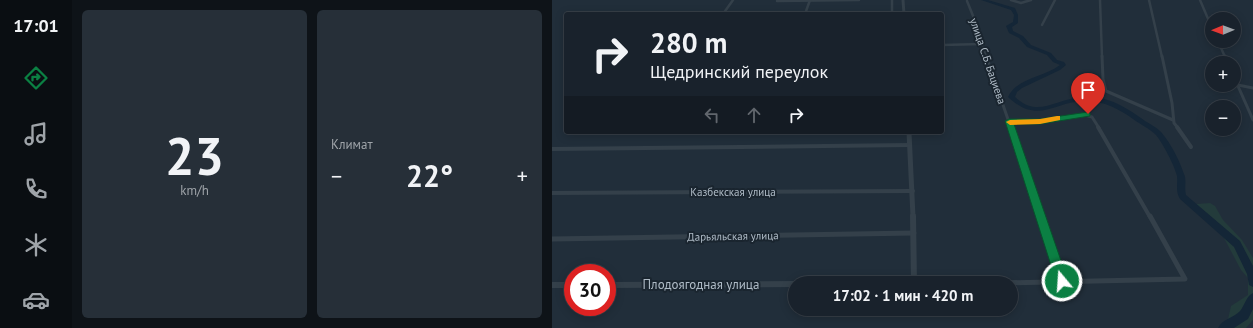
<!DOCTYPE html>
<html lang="ru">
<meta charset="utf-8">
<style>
body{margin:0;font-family:"PT Sans",sans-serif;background:#262f38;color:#f1f3f6;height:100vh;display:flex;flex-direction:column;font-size:15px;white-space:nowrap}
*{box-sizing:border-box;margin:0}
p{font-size:13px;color:#9fa4a9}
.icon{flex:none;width:22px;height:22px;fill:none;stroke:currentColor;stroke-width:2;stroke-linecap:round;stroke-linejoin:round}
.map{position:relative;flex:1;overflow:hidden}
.side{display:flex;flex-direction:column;gap:10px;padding:10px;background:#0e1318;width:480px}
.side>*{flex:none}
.banner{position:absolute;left:12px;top:12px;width:380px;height:122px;border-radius:4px;box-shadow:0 2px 10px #0003,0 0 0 1px #373f48;background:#19222c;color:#f1f3f6;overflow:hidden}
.needle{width:26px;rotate:269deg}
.fabs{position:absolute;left:653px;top:12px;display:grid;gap:8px}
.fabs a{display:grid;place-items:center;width:36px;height:36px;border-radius:50%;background:#19222c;box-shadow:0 2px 10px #0003,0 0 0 1px #373f48;font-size:20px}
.speed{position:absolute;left:12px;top:264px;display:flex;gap:8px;font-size:20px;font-weight:700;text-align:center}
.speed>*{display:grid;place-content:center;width:52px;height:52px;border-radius:50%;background:#19222c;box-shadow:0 2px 10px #0003,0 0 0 1px #373f48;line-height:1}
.speed .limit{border:6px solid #d22;background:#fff;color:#111}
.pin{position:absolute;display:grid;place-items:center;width:34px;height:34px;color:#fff;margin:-41px -17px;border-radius:50% 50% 50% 0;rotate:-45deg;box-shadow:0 0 4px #0007}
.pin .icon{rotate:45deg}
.me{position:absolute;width:44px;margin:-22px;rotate:342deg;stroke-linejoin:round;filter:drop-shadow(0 0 3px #0008)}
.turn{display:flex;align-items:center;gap:14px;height:84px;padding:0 20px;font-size:18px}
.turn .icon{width:52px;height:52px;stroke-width:2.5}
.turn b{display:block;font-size:28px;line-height:34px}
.lanes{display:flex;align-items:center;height:38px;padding:0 20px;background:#0003;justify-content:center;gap:20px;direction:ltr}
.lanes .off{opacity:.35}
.big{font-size:30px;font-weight:700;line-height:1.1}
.side .tile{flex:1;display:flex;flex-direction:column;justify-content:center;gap:6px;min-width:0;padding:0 14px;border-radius:6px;background:#262f38}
.side .dial{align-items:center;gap:0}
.dial b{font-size:52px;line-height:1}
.heat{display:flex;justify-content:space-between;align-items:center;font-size:22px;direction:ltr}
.side .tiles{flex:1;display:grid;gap:10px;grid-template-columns:repeat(2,1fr)}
.trip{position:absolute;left:236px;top:276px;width:230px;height:40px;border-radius:20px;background:#19222c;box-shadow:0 2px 10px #0003,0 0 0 1px #373f48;font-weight:700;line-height:40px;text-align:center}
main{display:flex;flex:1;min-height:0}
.dock{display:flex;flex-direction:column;width:72px;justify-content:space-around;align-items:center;background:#0a0e12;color:#9fa4a9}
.dock .icon{width:28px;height:28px}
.dock .selected{color:#0b8043}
.dock b{font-size:18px;color:#f1f3f6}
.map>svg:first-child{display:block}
</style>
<main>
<nav class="dock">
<b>17:01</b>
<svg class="icon selected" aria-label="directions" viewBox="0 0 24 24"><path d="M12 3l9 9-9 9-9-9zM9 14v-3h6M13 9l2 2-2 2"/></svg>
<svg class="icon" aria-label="music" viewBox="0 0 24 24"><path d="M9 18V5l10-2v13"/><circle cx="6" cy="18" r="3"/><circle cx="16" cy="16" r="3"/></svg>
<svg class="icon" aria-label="phone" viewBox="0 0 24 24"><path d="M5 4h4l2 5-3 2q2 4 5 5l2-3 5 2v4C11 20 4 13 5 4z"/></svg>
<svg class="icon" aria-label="climate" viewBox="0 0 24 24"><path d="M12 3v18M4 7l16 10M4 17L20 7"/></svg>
<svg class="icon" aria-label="car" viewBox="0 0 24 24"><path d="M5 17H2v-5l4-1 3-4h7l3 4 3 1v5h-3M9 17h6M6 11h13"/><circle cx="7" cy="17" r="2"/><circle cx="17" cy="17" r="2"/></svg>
</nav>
<section class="side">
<div class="tiles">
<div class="tile dial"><b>23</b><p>km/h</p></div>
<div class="tile"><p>Климат</p>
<div class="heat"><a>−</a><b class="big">22°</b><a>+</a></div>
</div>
</div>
</section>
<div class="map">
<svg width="701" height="328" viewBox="0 0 701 328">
<rect width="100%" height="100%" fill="#212e3a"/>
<path fill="#233b3b" d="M658,203L663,206L671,220L690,240L701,258V320L694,328H674L679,306L696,295V278L689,270L672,238L642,210L645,204Z"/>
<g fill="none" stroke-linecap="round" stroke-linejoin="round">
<g fill="#142637" fill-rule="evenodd">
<path d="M429,0H436L463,8L466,15V23L460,27L461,31L471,36L479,45L499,53L505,60L512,62L514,65L508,70L470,88L465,92L463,97C486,118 502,100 528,97C553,94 574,107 593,121C598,124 604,127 608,131C617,140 628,161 632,174C635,180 632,188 634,195L688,241L701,266V287L697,285L695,274L682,247L628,199C623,191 626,184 625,176C622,164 611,144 604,135C598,129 588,124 581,119C567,109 552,101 534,101C502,101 487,125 457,98L456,97C466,77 491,78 508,65L501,62L495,55L475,47L467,38L457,33L454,26L461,22L462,15L459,10Z"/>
<path d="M701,293V309L696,319L682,328H666C670,319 682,318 688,311C693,305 694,296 701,293Z"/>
</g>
<g stroke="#34404a" stroke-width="2.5">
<path d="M340,0V14"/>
<path d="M459,0L469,3L479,0"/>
<path d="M548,0L550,57"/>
<path d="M597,0L610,57"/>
<path d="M648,0L660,28"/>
<path d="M225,1L307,0"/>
<path d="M415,1L432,43L430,44L435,57"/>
<path d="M171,14L181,0"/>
<path d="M253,14L258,0"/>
<path d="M295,14H352"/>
<path d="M490,25L503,0"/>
<path d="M666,41L673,57"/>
<path d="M390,45L430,44"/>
</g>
<g stroke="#34404a" stroke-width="3">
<path d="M434,56L459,128"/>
<path d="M550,56L551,79L554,91L621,120"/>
<path d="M610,56L620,103L622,123L626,128"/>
<path d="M673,56L676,63"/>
<path d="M682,77L701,120"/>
<path d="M686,85L701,88"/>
<path d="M457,121L488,122L533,115L540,117L547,128"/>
</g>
<g stroke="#34404a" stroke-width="4">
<path d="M459,127L489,217"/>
<path d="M546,127L598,217"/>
<path d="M625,127L639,147"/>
<path d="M0,149L358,145"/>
<path d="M0,193L361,191"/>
</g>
<g stroke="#34404a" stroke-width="5">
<path d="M489,216L510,281"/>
<path d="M0,239L362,233"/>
<path d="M362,283H448L633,279L598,216"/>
</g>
<path stroke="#34404a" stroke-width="3" d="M351,0L352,14"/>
<path stroke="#34404a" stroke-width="5" d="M357,132L361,217"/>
<g stroke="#34404a" stroke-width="6">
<path d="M317,283H362L361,216"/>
<path d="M0,285H21"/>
<path d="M55,285L243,284"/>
</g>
</g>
<path fill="#0b8043" stroke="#07532c" d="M536,112L538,113V116L488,124H462L516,281L514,284L510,286L506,284L504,281L453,121L457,119H488Z"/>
<path fill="#f59e0b" d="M505,116H508V120L488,124L458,125L454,122L458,120L488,119Z"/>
<g text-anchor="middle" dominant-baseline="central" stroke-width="4" stroke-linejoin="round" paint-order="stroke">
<g font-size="11" fill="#afbbc6" stroke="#1a252f">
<text transform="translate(436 61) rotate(71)">улица С.Б. Бациева</text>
<text x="181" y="192">Казбекская улица</text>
<text transform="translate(181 236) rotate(-1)">Дарьяльская улица</text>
</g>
<g font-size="13" fill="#afbbc6" stroke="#1a252f">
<text x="149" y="284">Плодоягодная улица</text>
</g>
</g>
</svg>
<div class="fabs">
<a><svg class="needle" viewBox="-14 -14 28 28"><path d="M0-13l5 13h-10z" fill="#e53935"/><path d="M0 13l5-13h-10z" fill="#9fa4a9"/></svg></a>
<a>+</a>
<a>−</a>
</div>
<div class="speed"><div class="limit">30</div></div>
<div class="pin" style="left:536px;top:114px;background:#d93025"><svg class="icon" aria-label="arrive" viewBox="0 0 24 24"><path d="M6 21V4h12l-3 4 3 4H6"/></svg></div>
<svg class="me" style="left:510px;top:281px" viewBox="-20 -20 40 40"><circle r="17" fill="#0b8043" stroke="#fff" stroke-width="3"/><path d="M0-11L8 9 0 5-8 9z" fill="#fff"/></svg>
<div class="trip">17:02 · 1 мин · 420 m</div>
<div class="banner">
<div class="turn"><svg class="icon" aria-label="right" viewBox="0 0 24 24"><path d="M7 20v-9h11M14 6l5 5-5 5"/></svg><div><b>280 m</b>Щедринский переулок</div></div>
<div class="lanes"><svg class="icon off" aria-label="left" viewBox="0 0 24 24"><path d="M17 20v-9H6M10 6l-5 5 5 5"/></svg><svg class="icon off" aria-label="ahead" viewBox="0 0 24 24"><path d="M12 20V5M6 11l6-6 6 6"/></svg><svg class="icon" aria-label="right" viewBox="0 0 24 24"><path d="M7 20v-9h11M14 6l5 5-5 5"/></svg></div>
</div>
</div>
</main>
